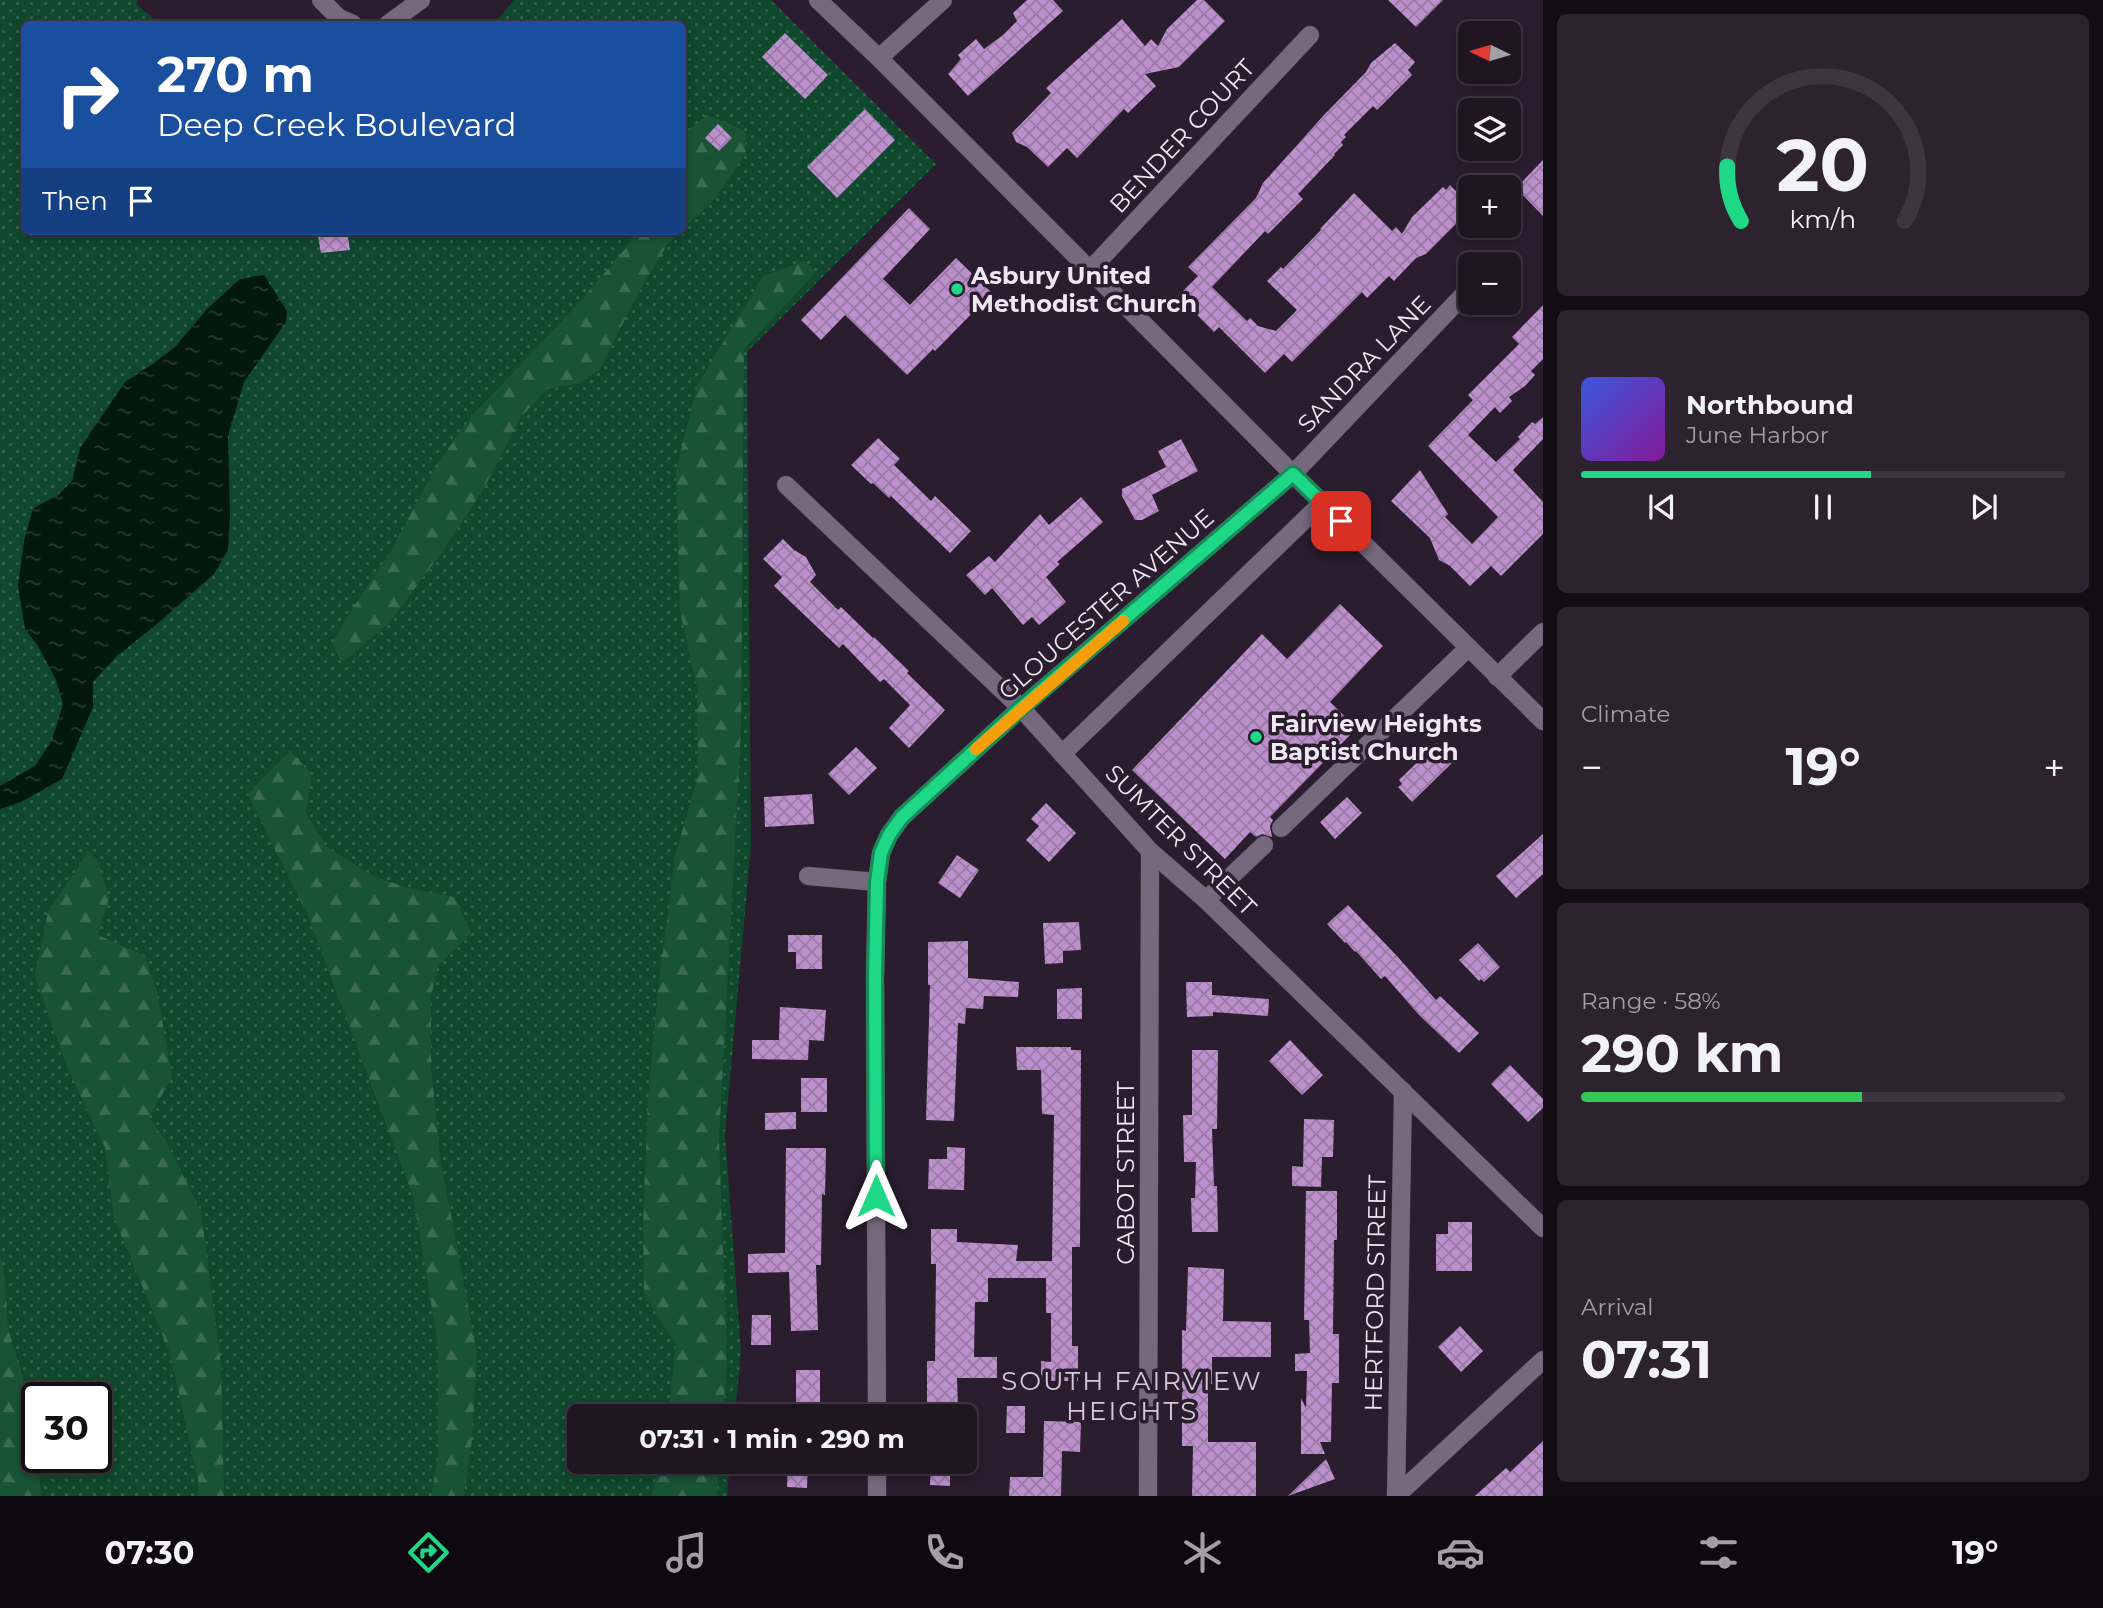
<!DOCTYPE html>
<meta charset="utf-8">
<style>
body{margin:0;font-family:Montserrat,sans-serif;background:#2d232f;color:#f1f3f6;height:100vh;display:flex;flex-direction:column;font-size:26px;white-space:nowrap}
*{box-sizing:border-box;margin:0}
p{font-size:23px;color:#a29fa5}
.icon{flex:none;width:38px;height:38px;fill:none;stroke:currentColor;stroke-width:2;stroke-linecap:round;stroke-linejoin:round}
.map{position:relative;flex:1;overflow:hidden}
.drawer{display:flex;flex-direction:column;gap:14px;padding:14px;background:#120c13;width:560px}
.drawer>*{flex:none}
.hud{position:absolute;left:21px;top:21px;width:665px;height:214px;border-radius:10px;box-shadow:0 4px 10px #0003,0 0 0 2px #3d3540;background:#1a4fa0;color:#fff;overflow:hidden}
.needle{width:46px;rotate:275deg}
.buttons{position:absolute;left:1458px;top:21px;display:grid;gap:14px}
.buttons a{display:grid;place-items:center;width:63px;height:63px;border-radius:10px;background:#201622;box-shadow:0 4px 10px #0003,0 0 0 2px #3d3540;font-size:35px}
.speed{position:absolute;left:21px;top:1382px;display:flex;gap:14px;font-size:35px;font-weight:700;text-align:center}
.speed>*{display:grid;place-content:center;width:91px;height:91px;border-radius:50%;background:#201622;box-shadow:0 4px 10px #0003,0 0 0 2px #3d3540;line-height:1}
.speed .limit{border:4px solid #111;border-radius:10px;background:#fff;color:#111}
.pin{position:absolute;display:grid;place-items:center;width:60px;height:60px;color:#fff;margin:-30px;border-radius:14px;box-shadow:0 4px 10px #0006}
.me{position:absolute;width:77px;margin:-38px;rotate:0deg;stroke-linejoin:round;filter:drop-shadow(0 0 5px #0008)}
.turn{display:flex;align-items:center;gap:24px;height:147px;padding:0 21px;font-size:32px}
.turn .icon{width:91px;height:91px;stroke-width:2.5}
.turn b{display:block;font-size:49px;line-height:60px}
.then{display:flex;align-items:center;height:66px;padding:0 21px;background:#0003;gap:14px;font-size:26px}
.big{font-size:52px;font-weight:700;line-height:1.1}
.drawer .widget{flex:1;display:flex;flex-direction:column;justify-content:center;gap:10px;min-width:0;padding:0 24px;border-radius:10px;background:#2d232f}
.drawer .dial{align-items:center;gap:0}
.dial svg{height:182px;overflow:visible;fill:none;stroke:#3d3540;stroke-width:7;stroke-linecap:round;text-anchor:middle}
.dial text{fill:#f1f3f6;stroke:none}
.song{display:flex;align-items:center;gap:21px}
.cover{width:84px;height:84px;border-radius:10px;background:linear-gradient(135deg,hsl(230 70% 55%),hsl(290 70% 35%))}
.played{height:7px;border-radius:4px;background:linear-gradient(90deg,#1ed887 60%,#3d3540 60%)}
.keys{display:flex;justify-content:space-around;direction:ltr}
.heat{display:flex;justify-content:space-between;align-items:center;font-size:38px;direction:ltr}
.charge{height:10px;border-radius:5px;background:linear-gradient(90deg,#34c759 58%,#3d3540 0)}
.trip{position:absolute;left:567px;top:1404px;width:410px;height:70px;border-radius:10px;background:#201622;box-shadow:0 4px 10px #0003,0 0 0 2px #3d3540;font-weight:700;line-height:70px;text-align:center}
.tab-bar{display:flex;height:112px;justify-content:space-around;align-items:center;background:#0d090e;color:#a29fa5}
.tab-bar .icon{width:49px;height:49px}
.tab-bar .active{color:#1ed887}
.tab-bar b{font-size:32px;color:#f1f3f6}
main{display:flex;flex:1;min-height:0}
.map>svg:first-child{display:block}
</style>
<main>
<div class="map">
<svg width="1543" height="1496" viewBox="0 0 1543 1496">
<defs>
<pattern id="grass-dots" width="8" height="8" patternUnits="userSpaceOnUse" patternTransform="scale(1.75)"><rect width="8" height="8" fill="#0f482c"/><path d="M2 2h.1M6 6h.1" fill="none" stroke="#32624b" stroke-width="1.8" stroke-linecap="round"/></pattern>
<pattern id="forest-firs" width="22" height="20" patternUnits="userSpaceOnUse" patternTransform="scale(1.75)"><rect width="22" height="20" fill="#195335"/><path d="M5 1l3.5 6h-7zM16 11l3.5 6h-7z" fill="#3b6c53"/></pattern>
<pattern id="water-ripples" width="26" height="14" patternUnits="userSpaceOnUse" patternTransform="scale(1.75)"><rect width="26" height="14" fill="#03190c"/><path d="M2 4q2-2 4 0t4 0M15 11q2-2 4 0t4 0" fill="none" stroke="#283a30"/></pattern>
<pattern id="building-cross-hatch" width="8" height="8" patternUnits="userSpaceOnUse" patternTransform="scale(1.75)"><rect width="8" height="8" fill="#bc90cc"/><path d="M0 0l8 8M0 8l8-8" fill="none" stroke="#997aa5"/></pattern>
</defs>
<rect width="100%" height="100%" fill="#2a1d2e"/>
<path fill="url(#grass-dots)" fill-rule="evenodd" d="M0,0H138L136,4L160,24H24V231H682V24H494L514,0H771L936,164L747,352L751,846L725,1134L741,1350L735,1416H579V1461H730L727,1496H0ZM37,1398H96V1458H37Z"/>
<g fill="url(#forest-firs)">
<path d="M707,115L746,131V154L716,197L683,229V135Z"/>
<path d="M635,231H681L668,243L636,297L600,369L580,383L547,389L520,418L484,488L443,551L389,623L343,662L332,643L354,606L390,553L436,466L471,417L575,307L626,248Z"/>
<path d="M805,261L816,272L744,349L741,728L719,1140L727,1360L723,1416H668L676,1344L644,1295L643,1227L648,1099L657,999L675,856L698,776L697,687L680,611L676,471L697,386L763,276Z"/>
<path d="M291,751L312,775L306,813L326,846L373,876L408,888L455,897L471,933L438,966L431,997V1067L441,1163L477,1353L472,1439L464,1496H431L438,1457V1344L413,1196L308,916L248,795L262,779Z"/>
<path d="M88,852L97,859L109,898L98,935L145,956L157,992L172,1077L149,1118L166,1141L201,1211L221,1365L224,1496H198V1479L170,1353L114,1218L105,1148L67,1067L35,976L48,912Z"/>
<path d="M0,1253L5,1280L8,1329L33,1410L41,1496H0Z"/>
<path d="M661,1461H719L717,1496H651Z"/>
</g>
<path fill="url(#water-ripples)" d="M264,275L287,311L286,322L244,382L228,436L230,514L228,550L214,574L157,624L117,656L93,682V707L62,779L21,802L0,809V786L35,766L52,740L63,704L56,680L38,646L25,629L18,586L24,541L33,508L57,496L72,481L80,448L125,382L154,363L175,347L207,309L240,279Z"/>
<g fill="url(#building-cross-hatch)">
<path d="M1027,0H1053L1063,11L968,96L948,74L961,59L958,55L976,39L984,49L1003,35L1017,21L1013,13Z"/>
<path d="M1197,0H1204L1225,21L1179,67L1145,74L1156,86L1128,113L1124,109L1077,158L1067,148L1048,167L1027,147L1016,142L1012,133L1051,93L1046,88L1122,19L1145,46L1151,39L1158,46L1167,29Z"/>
<path d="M1388,0H1443L1416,27Z"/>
<path d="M785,33L828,75L805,99L762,57Z"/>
<path d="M1395,43L1415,62L1408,70L1412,75L1377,110L1373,106L1344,135L1346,137L1341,142L1343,145L1334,154L1335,155L1298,194L1303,199L1268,234L1265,231L1212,287L1247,321L1250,318L1258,326L1276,331L1297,310L1267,281L1281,267L1283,269L1321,230L1320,229L1354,193L1392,231L1396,227L1402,234L1412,217L1443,187L1446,190L1450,185L1470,206V210L1426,254L1416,258L1394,281L1389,276L1367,298L1362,292L1292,362L1284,354L1265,373L1219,327L1214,332L1178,296L1198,276L1188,267L1256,198L1263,183L1324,115L1366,72L1371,63Z"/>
<path d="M865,109L895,140L837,198L807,167Z"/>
<path d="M718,124L732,138L719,151L705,138Z"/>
<path d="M1543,160V216L1516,188Z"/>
<path d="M909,208L930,229L883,279L910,305L956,258L992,293L935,351L933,349L907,375L845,315L821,340L801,320Z"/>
<path d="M317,231H347L350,250L321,253Z"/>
<path d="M1543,305V359L1531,371L1535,375L1525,386L1509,397L1512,401L1500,413L1495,407L1468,435L1496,462L1520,439L1518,437L1532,422L1535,424L1543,417V439L1513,470L1543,502V534L1501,576L1491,566L1470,586L1450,566L1439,560L1430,538L1391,501L1420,470L1448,514L1445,517L1472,544L1498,517L1428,446L1473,400L1468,395L1519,344L1512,337Z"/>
<path d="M878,438L900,459L894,465L931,501L935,496L971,531L950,553L891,496L889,498L873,483L871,484L851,465Z"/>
<path d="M1181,439L1198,471L1152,495L1159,511L1142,520H1135L1122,496V489L1166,467L1158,451Z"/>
<path d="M1081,497L1103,522L1057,562L1060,564L1046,577L1066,602L1039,625L1032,617L1023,625L992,588L985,595L966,575L989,556L995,562L1040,514L1049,525Z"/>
<path d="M783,539L794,550L806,557L816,575L810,582L838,610L841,607L873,638L874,637L909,671L907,673L945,710L909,748L889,728L910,705L884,679L880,682L843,644L839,648L774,586L782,577L763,559Z"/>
<path d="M1340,604L1383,646L1330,702L1357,728L1270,817L1273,820L1270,826L1272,837L1262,834L1256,837L1250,832L1225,859L1132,770L1262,634L1287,659Z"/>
<path d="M1437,743L1454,761L1412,802L1398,787L1402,784L1399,780Z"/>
<path d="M856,747L877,768L849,795L828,774Z"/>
<path d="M812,794L814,824L765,827L764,797Z"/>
<path d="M1347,797L1362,813L1335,839L1320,822Z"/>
<path d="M1046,803L1076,833L1049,862L1026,840L1039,826L1031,819Z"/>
<path d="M1543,834V874L1516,898L1496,876Z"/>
<path d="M957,855L979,870L960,898L938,883Z"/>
<path d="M1348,905L1396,955L1436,1000L1440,996L1479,1033L1459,1053L1419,1015L1385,976L1381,979L1356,951L1355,952L1346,942L1345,943L1327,924Z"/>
<path d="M1079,922L1081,950L1063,951V963L1045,964L1043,923Z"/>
<path d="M788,935H822V969H796V952H788Z"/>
<path d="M968,941V978L1019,982L1018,997L984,996L983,1009L966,1008L965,1024L958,1023L954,1121L926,1120L930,985H928V942Z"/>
<path d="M1478,943L1500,967L1484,982L1481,979L1479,981L1459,960Z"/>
<path d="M1186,982H1212V995L1269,999L1268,1016L1213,1012V1016L1187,1017Z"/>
<path d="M1082,988V1019H1057V989Z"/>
<path d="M780,1007L826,1010L824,1041L809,1040L808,1060L752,1059V1040H779Z"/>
<path d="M1290,1040L1323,1075L1302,1095L1269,1061Z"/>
<path d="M1016,1047H1071V1050H1081L1080,1247H1072V1346H1078V1381H1041V1361L1051,1362V1313H1046V1278H988V1302H975L974,1357H997V1378H957L958,1408H927V1361H935L936,1264H931V1229H957V1242L1018,1245L1016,1261H1052L1054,1115L1042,1114L1041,1070H1017Z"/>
<path d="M1192,1050H1218L1217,1129H1212L1214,1186H1217L1218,1232H1192L1191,1198H1195L1196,1162H1184L1183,1115H1192Z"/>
<path d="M1510,1065L1543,1099V1108L1528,1122L1491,1084Z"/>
<rect x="801" y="1078" width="26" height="34"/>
<path d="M796,1112V1129L765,1130V1113Z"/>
<path d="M1304,1119L1334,1120L1333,1157H1322L1321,1187L1292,1186V1166L1303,1167Z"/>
<path d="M947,1147L965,1148L964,1190L928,1189L929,1159H947Z"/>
<path d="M786,1148H826L825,1195L822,1194L821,1265H816L818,1330L791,1331L789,1272L748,1273V1254L785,1253Z"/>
<path d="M1306,1191H1337V1240H1334L1333,1334H1339V1383H1332L1331,1442H1320L1325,1454H1301V1398L1306,1408L1307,1371H1295V1354L1310,1353L1309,1320H1304Z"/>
<path d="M1448,1222H1472V1271H1436V1234H1448Z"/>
<path d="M1188,1267L1224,1269L1223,1321L1271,1322V1357H1212V1384H1208V1442H1256V1496H1192L1193,1446H1182V1330L1186,1331Z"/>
<path d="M752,1315H771V1345H751Z"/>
<path d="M1460,1326L1483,1351L1461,1372L1438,1347Z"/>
<rect x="796" y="1370" width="24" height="35"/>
<path d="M1007,1406H1025V1433H1006Z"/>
<path d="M1044,1421L1081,1422L1080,1452L1062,1451L1061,1496H1009L1010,1477H1043Z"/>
<path d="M1543,1441V1496H1475L1506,1468L1510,1472Z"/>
<path d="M1326,1459L1335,1479L1288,1496Z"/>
<path d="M788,1461H808L807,1488L787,1487Z"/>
<path d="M931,1461H950V1486L930,1485Z"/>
</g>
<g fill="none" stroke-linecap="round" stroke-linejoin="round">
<g stroke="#433846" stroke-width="19">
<g id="minor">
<path d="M321,0L339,18L353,24"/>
<path d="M818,0L879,58L1293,474L1543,721"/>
<path d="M388,24L421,0"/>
<path d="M879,58L943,0"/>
<path d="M1090,270L1310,35"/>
<path d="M786,485L1021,708L1150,851L1206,900L1543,1228"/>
<path d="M1497,677L1543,632"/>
<path d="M1062,754L1322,503"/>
<path d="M1281,828L1468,648"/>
<path d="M808,876L877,882"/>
<path d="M1206,900L1264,845"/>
<path d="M877,1416L875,977L877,882L881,853L889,835L902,817L1021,708L1293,474L1470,288"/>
<path d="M877,1461V1496"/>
<path d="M1148,1496L1150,851"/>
<path d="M1396,1496L1403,1091"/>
<path d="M1396,1496L1543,1360"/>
</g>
</g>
<use href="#minor" stroke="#77697d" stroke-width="18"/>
</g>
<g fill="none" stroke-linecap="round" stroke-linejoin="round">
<g stroke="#148c58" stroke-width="18">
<path id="route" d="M876,1196L875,977L877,882L881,853L889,835L902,817L1021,708L1293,474L1341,521"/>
</g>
<use href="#route" stroke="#1ed887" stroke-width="12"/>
<path stroke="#f59e0b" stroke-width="12" d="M976,749L1123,621"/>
</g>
<g fill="#1ed887" stroke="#2a1d2e" stroke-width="2.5">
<circle cx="957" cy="289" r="7"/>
<circle cx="1256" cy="737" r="7"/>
</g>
<g text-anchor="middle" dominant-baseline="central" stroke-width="7" stroke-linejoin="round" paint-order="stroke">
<g font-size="24" fill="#efe7f2" stroke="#2a1d2e">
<text transform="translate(1182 136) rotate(-47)">BENDER COURT</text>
<text transform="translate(1364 364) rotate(-46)">SANDRA LANE</text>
<text transform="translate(1106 604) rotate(-41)">GLOUCESTER AVENUE</text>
<text transform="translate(1181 840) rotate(45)">SUMTER STREET</text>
<text transform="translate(1125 1173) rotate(-90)">CABOT STREET</text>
<text transform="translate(1375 1293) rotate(-89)">HERTFORD STREET</text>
</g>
<g font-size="24" font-weight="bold" fill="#efe7f2" stroke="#2a1d2e" text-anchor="start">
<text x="971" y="275">Asbury United<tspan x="971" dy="28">Methodist Church</tspan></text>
<text x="1270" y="723">Fairview Heights<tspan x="1270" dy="28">Baptist Church</tspan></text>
</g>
<g font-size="26" letter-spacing="2" fill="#d6c6dc" stroke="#2a1d2e">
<text x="1132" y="1381">SOUTH FAIRVIEW<tspan x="1132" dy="30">HEIGHTS</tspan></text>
</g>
</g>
</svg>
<div class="buttons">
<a><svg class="needle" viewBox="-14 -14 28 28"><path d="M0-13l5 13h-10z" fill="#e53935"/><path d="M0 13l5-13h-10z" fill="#a29fa5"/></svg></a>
<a><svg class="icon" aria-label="layers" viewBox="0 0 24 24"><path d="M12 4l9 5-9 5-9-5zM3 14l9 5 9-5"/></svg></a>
<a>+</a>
<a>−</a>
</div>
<div class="speed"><div class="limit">30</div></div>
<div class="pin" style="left:1341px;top:521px;background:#d93025"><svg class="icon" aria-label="arrive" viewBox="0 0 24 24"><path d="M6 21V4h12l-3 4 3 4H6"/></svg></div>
<svg class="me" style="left:876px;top:1196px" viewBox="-20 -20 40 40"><path d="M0-17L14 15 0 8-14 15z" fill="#1ed887" stroke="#fff" stroke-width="4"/></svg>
<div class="trip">07:31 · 1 min · 290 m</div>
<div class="hud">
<div class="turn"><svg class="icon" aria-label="right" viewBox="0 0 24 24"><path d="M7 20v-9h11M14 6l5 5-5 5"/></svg><div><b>270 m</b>Deep Creek Boulevard</div></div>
<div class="then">Then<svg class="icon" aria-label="arrive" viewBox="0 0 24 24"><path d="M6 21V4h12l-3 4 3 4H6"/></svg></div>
</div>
</div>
<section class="drawer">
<div class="widget dial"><svg viewBox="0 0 100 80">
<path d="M14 69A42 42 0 1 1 86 69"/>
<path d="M14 69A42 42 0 0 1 8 45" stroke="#1ed887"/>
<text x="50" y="56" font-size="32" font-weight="700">20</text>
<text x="50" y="72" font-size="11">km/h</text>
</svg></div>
<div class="widget">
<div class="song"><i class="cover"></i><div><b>Northbound</b><p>June Harbor</p></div></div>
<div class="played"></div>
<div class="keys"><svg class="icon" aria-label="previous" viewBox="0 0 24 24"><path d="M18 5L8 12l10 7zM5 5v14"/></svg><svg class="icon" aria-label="pause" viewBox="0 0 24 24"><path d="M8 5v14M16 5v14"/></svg><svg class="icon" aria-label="next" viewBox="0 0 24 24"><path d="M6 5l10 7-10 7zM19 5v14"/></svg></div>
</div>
<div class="widget"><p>Climate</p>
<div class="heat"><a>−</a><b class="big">19°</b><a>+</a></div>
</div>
<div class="widget"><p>Range · 58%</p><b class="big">290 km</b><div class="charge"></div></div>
<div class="widget"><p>Arrival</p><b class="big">07:31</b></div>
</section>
</main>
<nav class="tab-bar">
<b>07:30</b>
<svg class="icon active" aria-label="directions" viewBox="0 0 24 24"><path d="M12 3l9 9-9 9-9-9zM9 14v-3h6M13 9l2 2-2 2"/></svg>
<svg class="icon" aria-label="music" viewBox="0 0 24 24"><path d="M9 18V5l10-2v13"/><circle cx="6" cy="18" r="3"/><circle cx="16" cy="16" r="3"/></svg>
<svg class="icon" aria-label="phone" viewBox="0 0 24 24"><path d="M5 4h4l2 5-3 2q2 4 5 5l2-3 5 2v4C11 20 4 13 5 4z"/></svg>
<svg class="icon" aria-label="climate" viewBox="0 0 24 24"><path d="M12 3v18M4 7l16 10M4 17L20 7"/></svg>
<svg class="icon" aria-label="car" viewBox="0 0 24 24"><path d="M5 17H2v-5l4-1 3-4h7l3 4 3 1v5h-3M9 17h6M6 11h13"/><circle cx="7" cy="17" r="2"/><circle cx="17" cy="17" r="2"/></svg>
<svg class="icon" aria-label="filters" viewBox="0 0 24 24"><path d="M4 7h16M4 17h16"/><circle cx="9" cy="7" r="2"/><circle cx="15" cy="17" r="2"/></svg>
<b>19°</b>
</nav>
